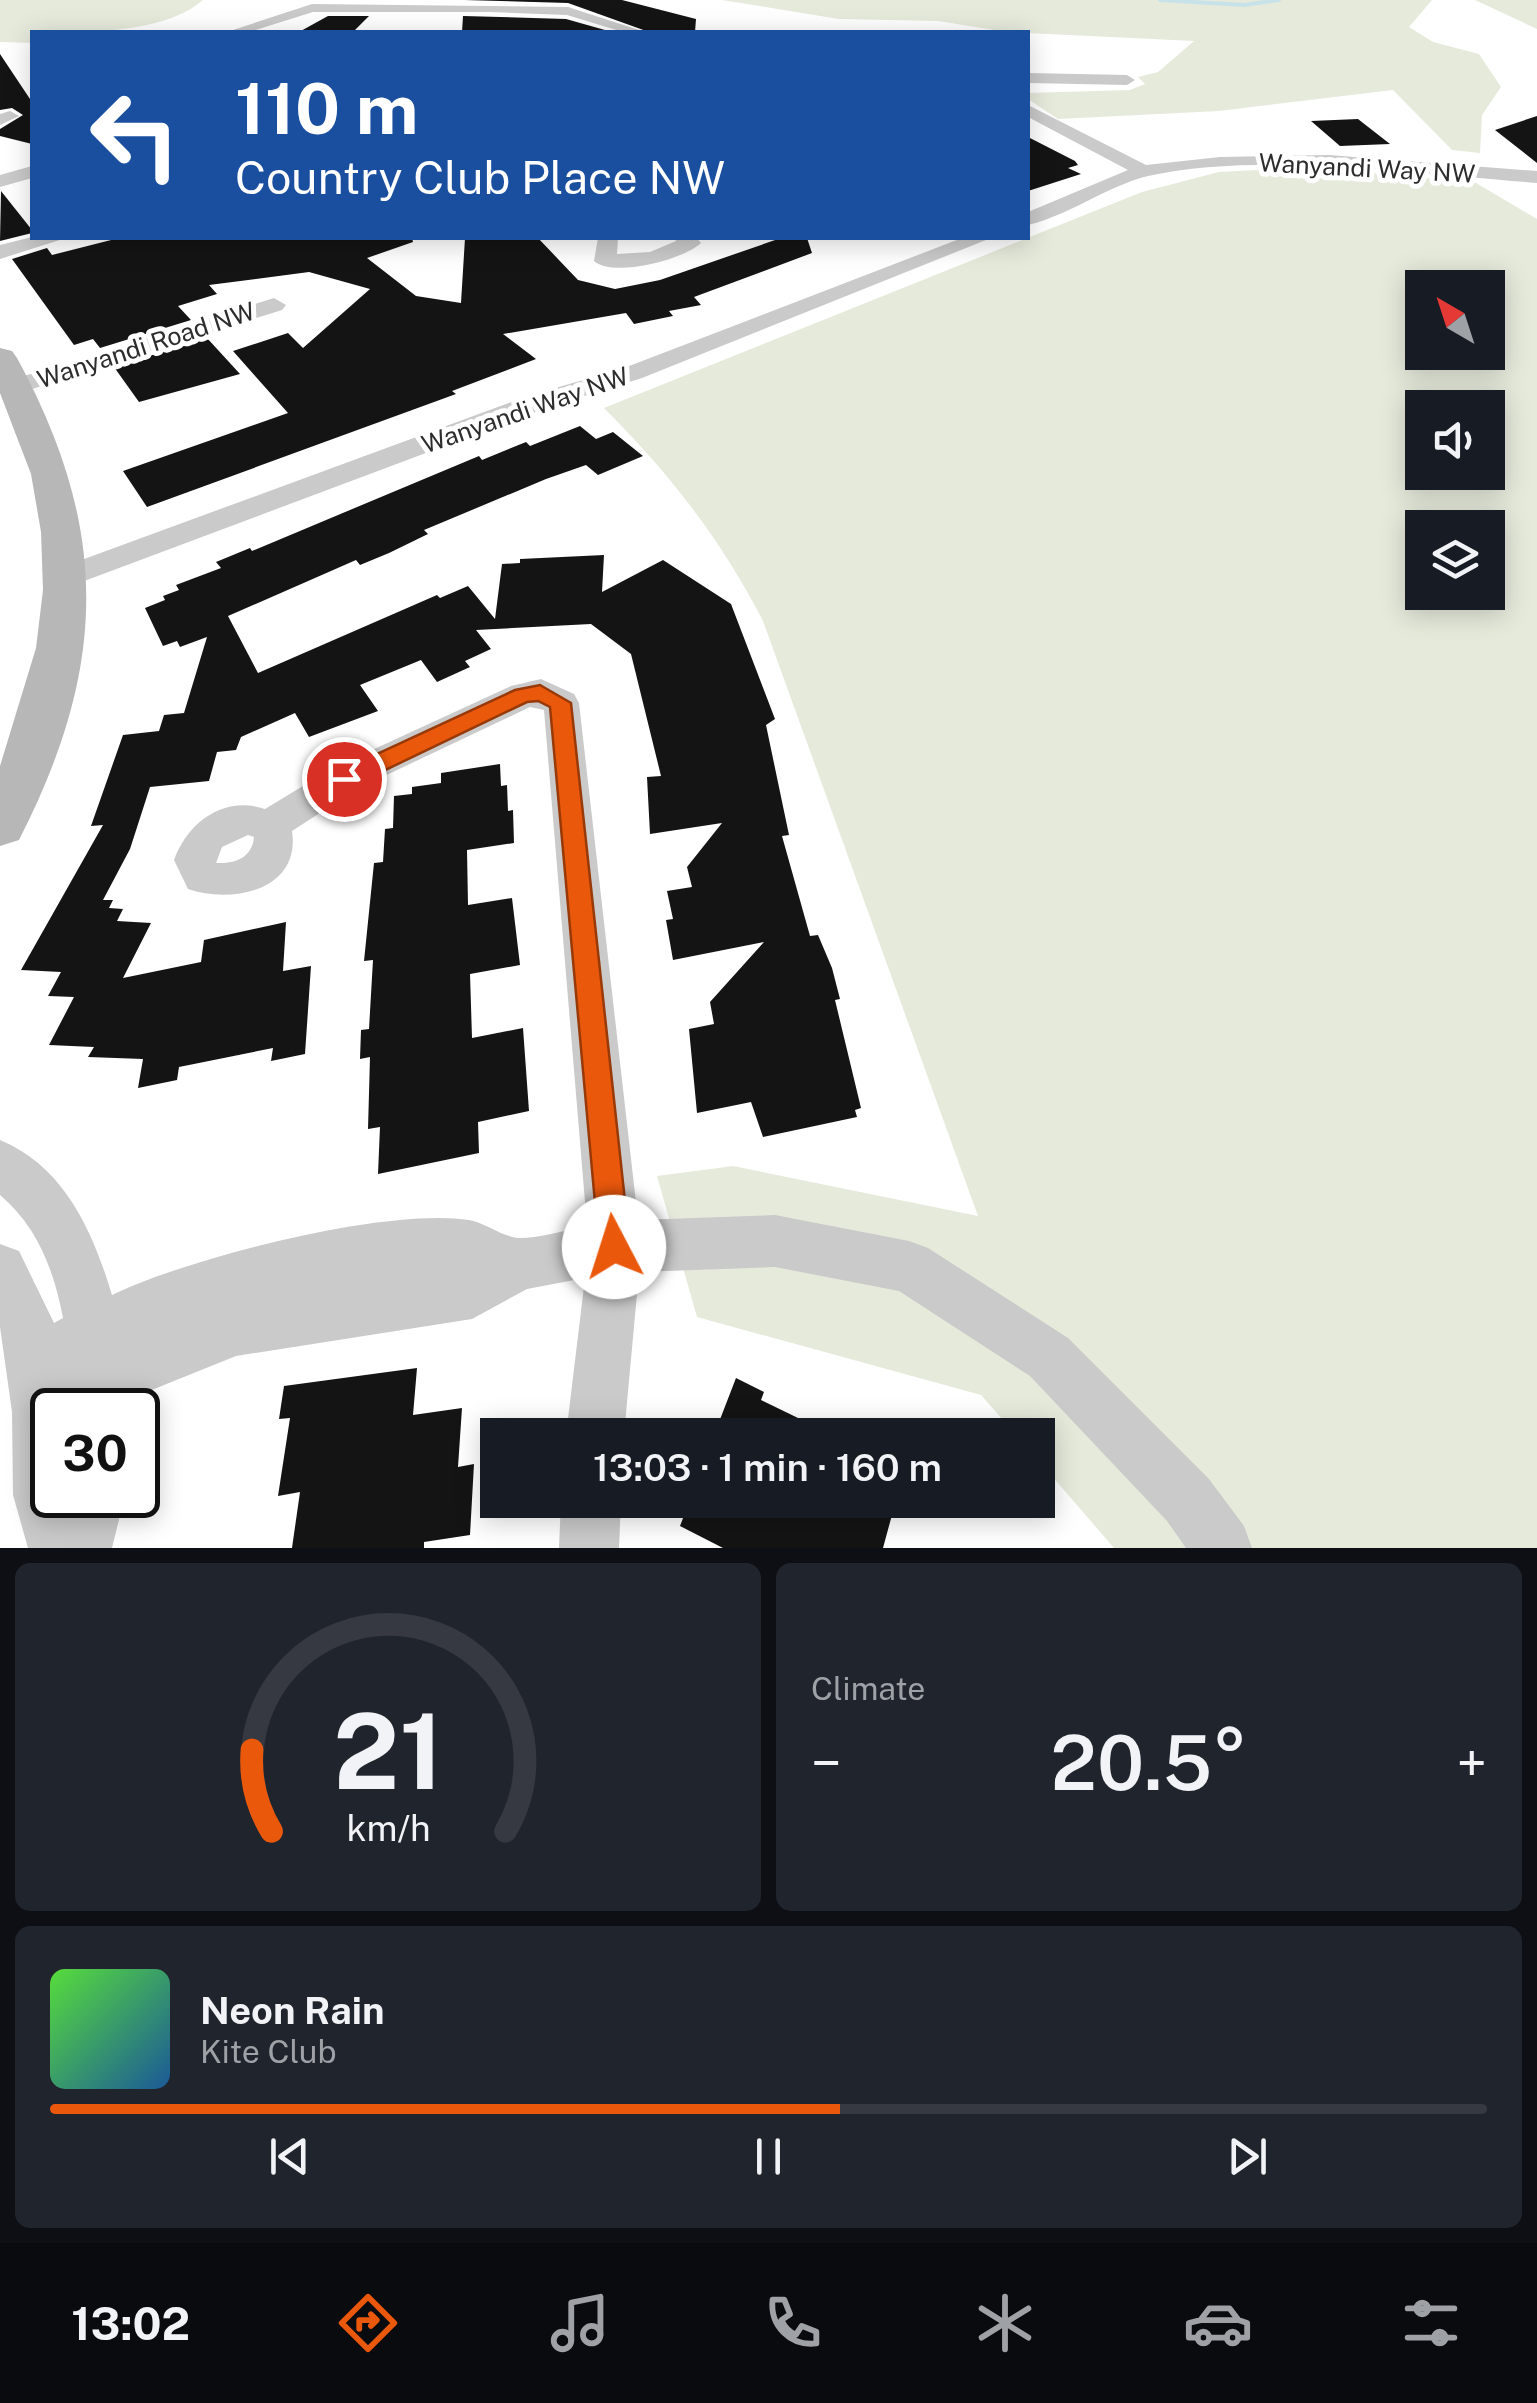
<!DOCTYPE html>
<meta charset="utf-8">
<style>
body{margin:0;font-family:"Public Sans",sans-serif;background:#20242c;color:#f1f3f6;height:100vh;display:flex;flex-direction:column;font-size:38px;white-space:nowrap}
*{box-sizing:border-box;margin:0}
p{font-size:32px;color:#9ea1a6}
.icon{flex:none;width:55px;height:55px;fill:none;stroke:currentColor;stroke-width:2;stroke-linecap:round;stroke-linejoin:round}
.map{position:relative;height:1548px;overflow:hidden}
.details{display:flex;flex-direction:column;gap:15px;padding:15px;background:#0d0f14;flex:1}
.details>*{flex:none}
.banner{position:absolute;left:30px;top:30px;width:1000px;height:210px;border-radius:0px;box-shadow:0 5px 25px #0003;background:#1a4fa0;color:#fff;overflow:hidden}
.needle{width:65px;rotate:321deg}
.fabs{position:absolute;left:1405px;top:270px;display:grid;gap:20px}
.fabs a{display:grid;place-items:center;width:100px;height:100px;border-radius:0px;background:#171b24;box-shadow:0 5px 25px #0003;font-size:50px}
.speed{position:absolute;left:30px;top:1388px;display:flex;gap:20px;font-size:50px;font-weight:700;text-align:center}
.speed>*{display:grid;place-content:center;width:130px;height:130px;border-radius:50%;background:#171b24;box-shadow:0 5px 25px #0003;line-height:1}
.speed .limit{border:5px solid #111;border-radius:15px;background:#fff;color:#111}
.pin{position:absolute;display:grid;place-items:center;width:85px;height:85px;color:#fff;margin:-42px;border:5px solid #fff;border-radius:50%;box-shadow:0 2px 10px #0007}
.me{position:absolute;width:110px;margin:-55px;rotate:355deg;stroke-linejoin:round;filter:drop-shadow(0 0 8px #0008)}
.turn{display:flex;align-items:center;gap:35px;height:210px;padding:0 40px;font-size:45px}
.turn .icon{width:130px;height:130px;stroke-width:2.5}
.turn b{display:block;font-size:70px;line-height:85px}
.big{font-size:75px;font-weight:600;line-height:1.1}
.details .tile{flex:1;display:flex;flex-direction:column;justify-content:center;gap:15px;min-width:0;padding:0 35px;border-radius:15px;background:#20242c}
.details .dial{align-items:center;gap:0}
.dial svg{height:260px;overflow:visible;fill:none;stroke:#363941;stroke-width:7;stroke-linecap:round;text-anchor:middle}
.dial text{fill:#f1f3f6;stroke:none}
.song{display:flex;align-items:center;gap:30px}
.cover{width:120px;height:120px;border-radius:15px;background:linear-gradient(135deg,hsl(110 70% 55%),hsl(210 70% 35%))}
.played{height:10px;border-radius:5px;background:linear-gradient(90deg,#ea580c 55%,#363941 55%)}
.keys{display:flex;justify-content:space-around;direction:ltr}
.heat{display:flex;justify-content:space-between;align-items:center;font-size:55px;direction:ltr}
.details .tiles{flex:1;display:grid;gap:15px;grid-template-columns:1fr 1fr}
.tile:last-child{grid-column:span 2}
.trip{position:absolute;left:480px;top:1418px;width:575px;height:100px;border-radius:0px;background:#171b24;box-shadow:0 5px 25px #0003;font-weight:600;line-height:100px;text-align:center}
.tab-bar{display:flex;height:160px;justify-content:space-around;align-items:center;background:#090b0e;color:#9ea1a6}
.tab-bar .icon{width:70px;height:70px}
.tab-bar .selected{color:#ea580c}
.tab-bar b{font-size:45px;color:#f1f3f6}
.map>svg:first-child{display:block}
</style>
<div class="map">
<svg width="1537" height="1548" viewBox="0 0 1537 1548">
<rect width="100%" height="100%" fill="#fff"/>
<g fill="#e6eadb" fill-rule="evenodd">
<path d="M0,0H203C163,35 82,32 32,32V43L0,42Z"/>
<path d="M722,0H1432L1409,27L1433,42L1479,54L1501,87L1482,115L1480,153L1452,150L1393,90L1219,111L1058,119L1028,99V93L1130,90L1145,84L1138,77L1158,72L1194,41L1007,32L938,21L839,19Z"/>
<path d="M1475,0H1537V29Z"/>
<path d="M1315,167L1476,183L1537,219V1548H1114L1038,1460V1435H1016L981,1395L697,1317L657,1176L733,1166L978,1216L763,621C721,539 669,473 604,408L1142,192L1219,172ZM1422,288H1488V352H1422ZM1422,408H1488V472H1422ZM1422,528H1488V592H1422Z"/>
</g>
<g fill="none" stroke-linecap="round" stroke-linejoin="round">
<path stroke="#c8e2e9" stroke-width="4" d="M1160,0L1244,5L1279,0"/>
</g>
<g fill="#141414">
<path d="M464,0H622L696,19L695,32H649L568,3Z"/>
<path d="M328,16H369L353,32H299Z"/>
<path d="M463,16L566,19L612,32H462Z"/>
<path d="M0,54L32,102V144L0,136V129L23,115L12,108L0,110Z"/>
<path d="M1537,116V163L1495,130Z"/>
<path d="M1358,119L1390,144L1340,146L1311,121Z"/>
<path d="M1028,137L1075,161L1078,165L1068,168L1081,174L1028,191Z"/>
<path d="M1,191L32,230V233L0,241Z"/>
<path d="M119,238H412L413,242L367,258L416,296L461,303L465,238H538L578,280L615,289L660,280L781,238H807L812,253L694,297L701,305L669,311L673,316L634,324L626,313L503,334L536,359L452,391L456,394L147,507L123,471L288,413L233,351L288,333L303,348L370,289L309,272L209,285L217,294L178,306L191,320L100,348L93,339L74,345L12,259L47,248L52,255Z"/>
<path d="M207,338L240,374L139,402L114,367Z"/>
<path d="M580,426L596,439L613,432L643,456L598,475L586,465L546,479L424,530L428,534L389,553L360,565L356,560L228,616L258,673L437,595L440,598L468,586L495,619L502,564L520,563V559L604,555L602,592L663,560L731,604L775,719L766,725L789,835L782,836L810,936L818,935L832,968L840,999L835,1000L861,1108L855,1110L857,1117L763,1137L751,1102L697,1113L689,1029L714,1024L710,1002L764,942L673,960L666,920L673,919L667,891L692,887L687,867L722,823L650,834L647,777L661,776L631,654L591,624L476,630L491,649L465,661L470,667L437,682L421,660L360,685L378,711L309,737L295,713L241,737L236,750L217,752L209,781L150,787L130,849L103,900H113L109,908L123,909L117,921L151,923L123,978L201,962L204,940L286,922L283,971L311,966L305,1054L271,1061L273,1048L179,1067L177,1080L138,1088L143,1059L88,1057L94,1047L49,1045L74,997L48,996L61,972L21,970L103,825L91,826L123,735L159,731L164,715L184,713L207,637L180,647L177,641L163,646L145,608L165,600L163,596L179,590L176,585L221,568L216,562L250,548L252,551L479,456L482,460L526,442L530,446Z"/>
<path d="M500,764L501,786L507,785L508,811L513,810L514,843L467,850L468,905L512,898L520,965L470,974L472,1038L523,1028L529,1111L478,1122L479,1153L378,1174L380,1127L368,1129L370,1057L360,1059L361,1030L369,1029L373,960L364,961L374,863L383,862L385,829L393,828L394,796L412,794V787L441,783V773Z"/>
<path d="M417,1368L413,1415L462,1408L458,1467L474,1464L470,1535L424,1542V1548H292L300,1492L278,1496L290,1418L279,1419L284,1386Z"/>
<path d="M736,1378L764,1392L761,1400L833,1435H714Z"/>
<path d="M690,1500H896L883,1548H723L680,1526Z"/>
</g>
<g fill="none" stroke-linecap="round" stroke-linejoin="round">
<g fill="#cacaca" fill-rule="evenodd">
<path d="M312,4L568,7L645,32H623L567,15L490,12H313L249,32H227Z"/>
<path d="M1028,73L1127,75L1135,80L1127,85L1028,83Z"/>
<path d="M1028,105L1146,165L1220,157L1329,155L1537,171V183C1421,174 1261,151 1148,176C1107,186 1070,215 1028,225V212L1128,170L1028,117Z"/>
<path d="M10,111L19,116L0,125V114Z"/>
<path d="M32,166V178L0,187V175Z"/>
<path d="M32,237L66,238L0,259V245Z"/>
<path d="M598,238H618L617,254L650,252L676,241L675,238H697L701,243C683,260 613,278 594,261Z"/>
<path d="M962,238H991L642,378L546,408L79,583H57L52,576L57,569L528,396L624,368Z"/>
<path d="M274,298L286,305L282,310L26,391L17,394L4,386L8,381Z"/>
<path d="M541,679L574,694L579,703L638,1220L775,1215L909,1241L928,1248L1068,1338L1209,1479L1244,1526L1252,1548H1186L1167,1521L1030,1376L899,1291L775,1267L639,1272L624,1435H566L585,1278L527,1289L472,1319L236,1356L102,1410H52V1495H125L112,1548H28L13,1495L12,1412L0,1327V1244L19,1251L54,1323L63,1318C54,1271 38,1227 0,1195V1140C65,1167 93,1232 112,1295C188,1258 386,1207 469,1220C486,1223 502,1237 519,1238C541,1238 566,1230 587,1226L544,710L530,707L357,789L292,831C301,891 231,904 188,889L174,860C188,822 224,795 265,809L331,769L511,686ZM248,835L254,837C252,858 235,864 216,863L222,847Z"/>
<path d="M561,1500H621L619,1548H559Z"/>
</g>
<path fill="#b7b7b7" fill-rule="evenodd" d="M0,348L12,351L17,358C110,529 108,666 19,840L0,846V766L36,648L43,590L41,532L31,474L0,393Z"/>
</g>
<path fill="#ea580c" stroke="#983908" stroke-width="2.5" d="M540,685L571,703L630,1247L626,1258L614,1262L603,1258L599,1247L550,707L538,701L527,702L352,786H336L332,779L336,773L515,690Z"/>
<g text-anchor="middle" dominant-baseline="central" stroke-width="10" stroke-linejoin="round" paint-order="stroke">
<g font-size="25" fill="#2d2d2d" stroke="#fff">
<text transform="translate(1367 168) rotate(3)">Wanyandi Way NW</text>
<text transform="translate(146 345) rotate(-18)">Wanyandi Road NW</text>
<text transform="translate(525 410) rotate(-19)">Wanyandi Way NW</text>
</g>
</g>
</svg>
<div class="fabs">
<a><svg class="needle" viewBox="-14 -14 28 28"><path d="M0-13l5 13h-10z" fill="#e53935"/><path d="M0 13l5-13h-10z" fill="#9ea1a6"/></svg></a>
<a><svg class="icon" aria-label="sound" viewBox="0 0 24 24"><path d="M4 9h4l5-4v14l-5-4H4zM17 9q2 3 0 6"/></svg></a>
<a><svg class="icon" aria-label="layers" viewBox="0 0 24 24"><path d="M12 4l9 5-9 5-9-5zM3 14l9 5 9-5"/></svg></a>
</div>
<div class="speed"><div class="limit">30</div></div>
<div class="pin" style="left:344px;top:779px;background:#d93025"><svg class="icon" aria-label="arrive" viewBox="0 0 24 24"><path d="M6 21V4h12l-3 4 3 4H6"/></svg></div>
<svg class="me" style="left:614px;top:1247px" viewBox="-20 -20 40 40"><circle r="19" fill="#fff"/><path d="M0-13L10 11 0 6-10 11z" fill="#ea580c"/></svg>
<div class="trip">13:03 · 1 min · 160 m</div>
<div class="banner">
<div class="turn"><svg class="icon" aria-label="left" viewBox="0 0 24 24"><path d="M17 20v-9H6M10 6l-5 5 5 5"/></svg><div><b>110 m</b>Country Club Place NW</div></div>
</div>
</div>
<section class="details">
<div class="tiles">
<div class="tile dial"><svg viewBox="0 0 100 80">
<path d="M14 69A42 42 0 1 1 86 69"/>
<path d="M14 69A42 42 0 0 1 8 44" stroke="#ea580c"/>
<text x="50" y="56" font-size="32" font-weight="700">21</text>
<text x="50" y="72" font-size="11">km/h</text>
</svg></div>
<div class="tile"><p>Climate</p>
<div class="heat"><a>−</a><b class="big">20.5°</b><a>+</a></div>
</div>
<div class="tile">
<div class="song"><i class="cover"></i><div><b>Neon Rain</b><p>Kite Club</p></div></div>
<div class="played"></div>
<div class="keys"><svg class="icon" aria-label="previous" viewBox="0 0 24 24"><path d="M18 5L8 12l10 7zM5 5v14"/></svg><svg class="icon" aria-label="pause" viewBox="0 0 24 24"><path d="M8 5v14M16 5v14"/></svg><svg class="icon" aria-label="next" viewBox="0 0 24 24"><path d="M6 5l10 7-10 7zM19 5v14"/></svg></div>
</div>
</div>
</section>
<nav class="tab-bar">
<b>13:02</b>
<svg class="icon selected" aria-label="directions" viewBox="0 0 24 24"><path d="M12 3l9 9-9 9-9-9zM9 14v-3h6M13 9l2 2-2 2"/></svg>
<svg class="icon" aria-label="music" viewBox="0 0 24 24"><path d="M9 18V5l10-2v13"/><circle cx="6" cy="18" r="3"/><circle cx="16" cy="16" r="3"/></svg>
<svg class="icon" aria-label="phone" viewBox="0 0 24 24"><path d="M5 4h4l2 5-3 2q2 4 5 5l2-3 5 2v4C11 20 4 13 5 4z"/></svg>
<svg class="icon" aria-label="climate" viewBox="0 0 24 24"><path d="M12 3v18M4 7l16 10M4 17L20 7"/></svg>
<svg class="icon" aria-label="car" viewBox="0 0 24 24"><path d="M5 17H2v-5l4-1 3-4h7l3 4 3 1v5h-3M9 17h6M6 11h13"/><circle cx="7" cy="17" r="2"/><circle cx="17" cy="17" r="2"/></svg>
<svg class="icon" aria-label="filters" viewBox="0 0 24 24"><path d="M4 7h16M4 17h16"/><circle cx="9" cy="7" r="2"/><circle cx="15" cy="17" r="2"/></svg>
</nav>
